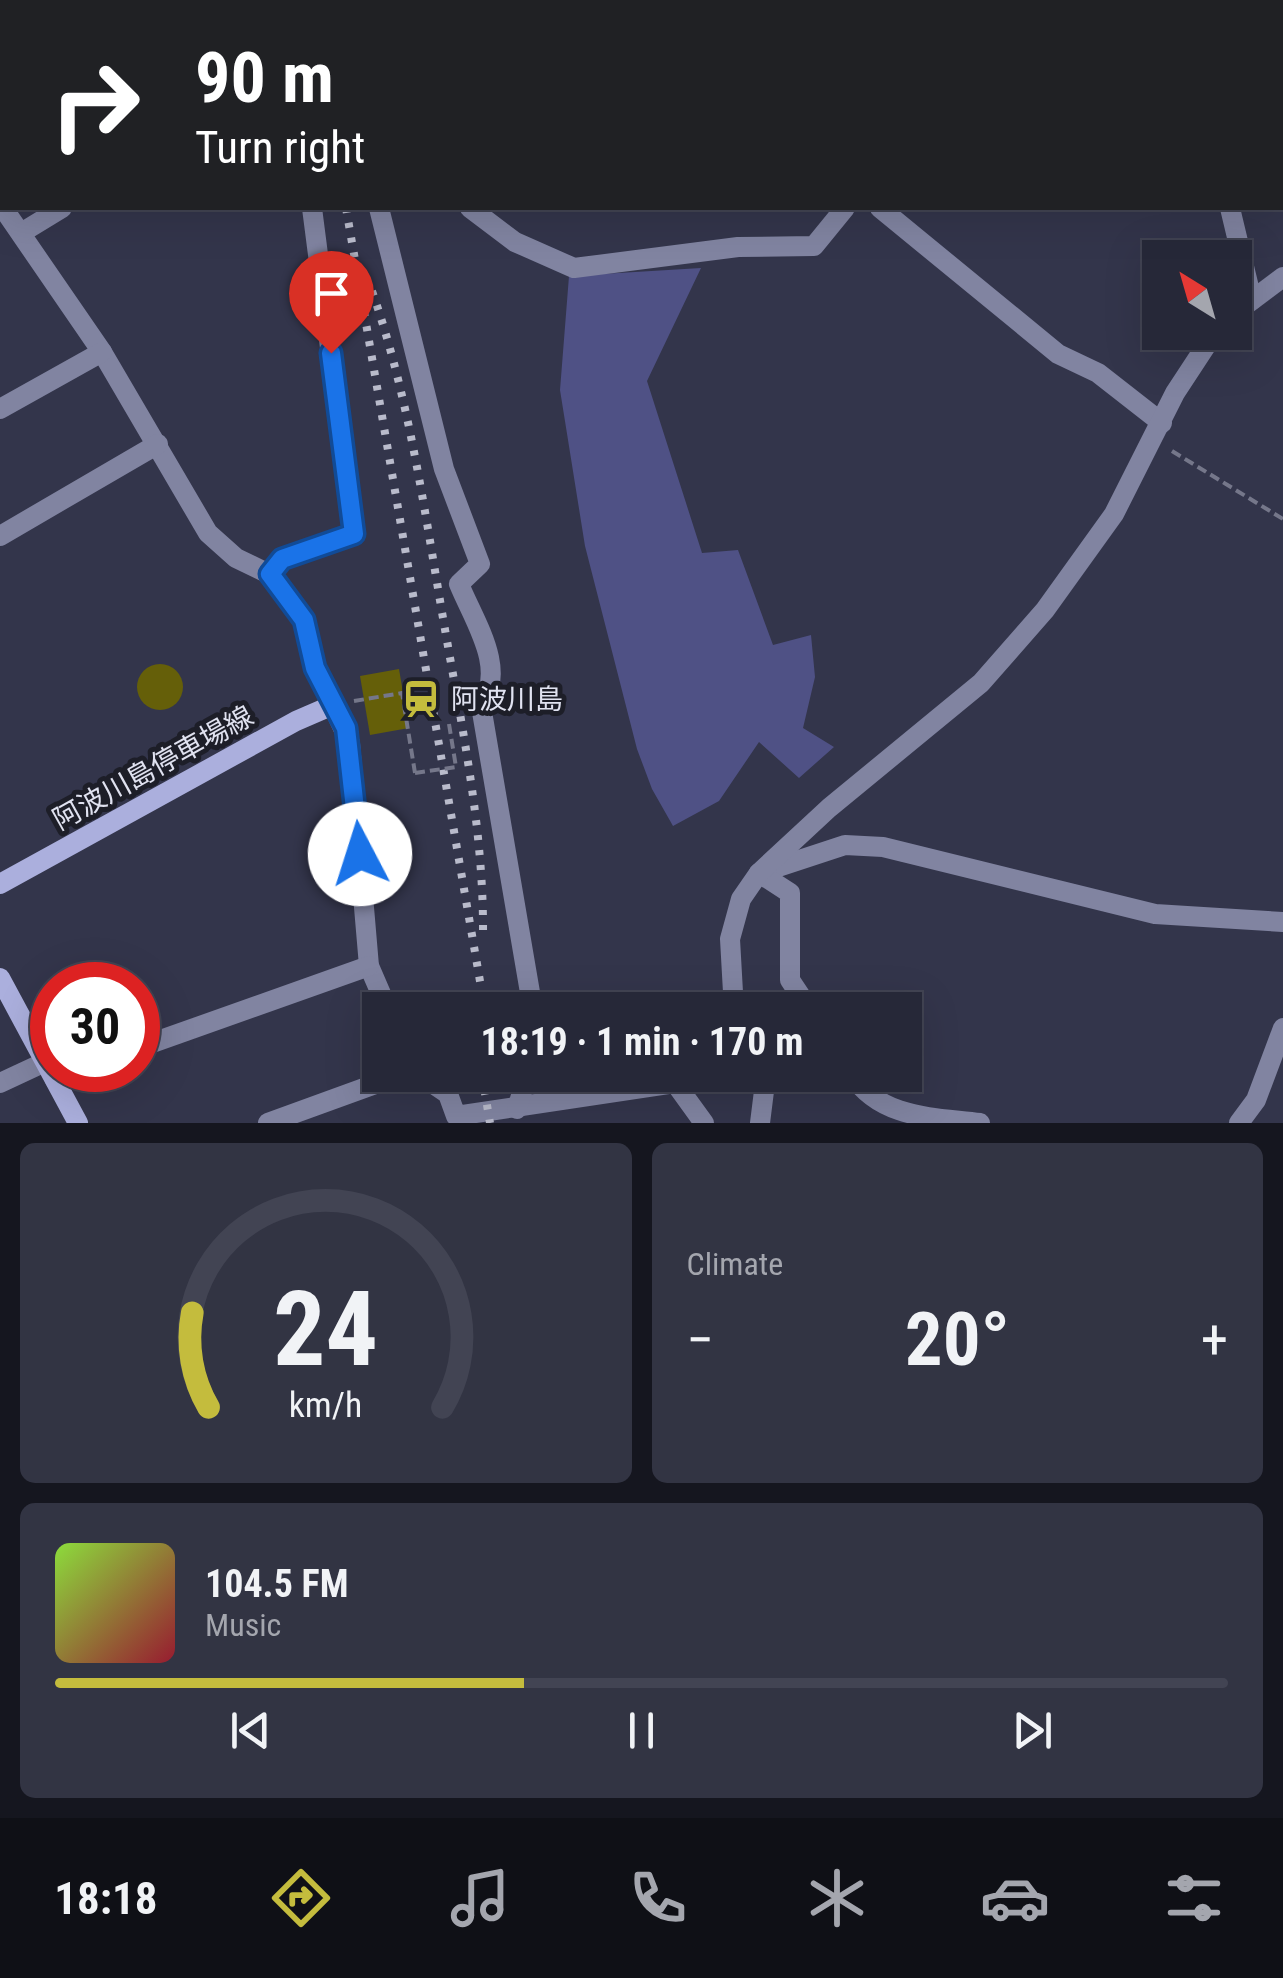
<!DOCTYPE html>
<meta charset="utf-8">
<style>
body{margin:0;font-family:"Roboto Condensed","Noto Sans JP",sans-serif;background:#323443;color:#f1f3f6;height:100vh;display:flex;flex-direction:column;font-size:38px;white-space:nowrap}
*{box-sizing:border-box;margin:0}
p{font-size:32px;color:#a4a6ae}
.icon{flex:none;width:55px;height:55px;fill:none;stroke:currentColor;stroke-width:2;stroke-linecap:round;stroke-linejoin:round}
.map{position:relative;height:1123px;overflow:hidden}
.details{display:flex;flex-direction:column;gap:20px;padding:20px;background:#15161f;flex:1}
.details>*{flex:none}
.guide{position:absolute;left:0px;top:0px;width:1285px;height:210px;box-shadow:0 10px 40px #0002,0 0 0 2px #424453;background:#202124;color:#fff;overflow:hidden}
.needle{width:65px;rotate:323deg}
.fabs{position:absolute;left:1142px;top:240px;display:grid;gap:20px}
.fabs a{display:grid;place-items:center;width:110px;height:110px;border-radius:0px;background:#262838;box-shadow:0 10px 40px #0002,0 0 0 2px #424453;font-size:50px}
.speed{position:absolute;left:30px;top:962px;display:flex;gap:20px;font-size:50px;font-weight:700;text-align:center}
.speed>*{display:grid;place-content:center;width:130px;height:130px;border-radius:50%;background:#262838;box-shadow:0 10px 40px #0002,0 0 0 2px #424453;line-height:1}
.speed .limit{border:15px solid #d22;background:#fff;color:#111}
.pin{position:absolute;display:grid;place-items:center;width:85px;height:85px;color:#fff;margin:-102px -42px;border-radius:50% 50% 50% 0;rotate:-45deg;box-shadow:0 0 10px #0007}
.pin .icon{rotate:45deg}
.me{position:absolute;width:110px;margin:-55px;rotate:355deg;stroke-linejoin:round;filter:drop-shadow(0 0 8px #0008)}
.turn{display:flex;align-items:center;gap:35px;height:210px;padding:0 30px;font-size:45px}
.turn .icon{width:130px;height:130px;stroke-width:2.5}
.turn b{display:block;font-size:70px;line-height:85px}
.big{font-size:75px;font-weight:700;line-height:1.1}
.details .tile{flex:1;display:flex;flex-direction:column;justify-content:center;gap:15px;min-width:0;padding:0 35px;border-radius:15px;background:#323443}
.details .dial{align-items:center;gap:0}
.dial svg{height:260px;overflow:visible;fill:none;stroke:#424453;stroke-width:7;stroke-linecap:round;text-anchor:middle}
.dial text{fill:#f1f3f6;stroke:none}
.song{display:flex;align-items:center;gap:30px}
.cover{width:120px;height:120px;border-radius:15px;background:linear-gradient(135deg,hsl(90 70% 55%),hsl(350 70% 35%))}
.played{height:10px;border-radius:5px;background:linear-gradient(90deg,#c4bc3d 40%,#424453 40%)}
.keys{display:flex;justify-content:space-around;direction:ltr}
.heat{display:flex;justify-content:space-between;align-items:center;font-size:55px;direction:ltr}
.details .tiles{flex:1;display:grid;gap:20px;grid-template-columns:1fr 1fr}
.tile:last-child{grid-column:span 2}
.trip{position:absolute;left:362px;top:992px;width:560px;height:100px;border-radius:0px;background:#262838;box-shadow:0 10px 40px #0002,0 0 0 2px #424453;font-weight:700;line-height:100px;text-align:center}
.tabs{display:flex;height:160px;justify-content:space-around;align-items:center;background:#0f1016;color:#a4a6ae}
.tabs .icon{width:70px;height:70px}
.tabs .active{color:#c4bc3d}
.tabs b{font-size:45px;color:#f1f3f6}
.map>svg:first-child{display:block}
</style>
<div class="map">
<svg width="1283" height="1123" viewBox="0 0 1283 1123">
<rect width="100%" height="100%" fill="#33354b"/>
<path fill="#4f5185" d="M701,268L647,381L702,553L738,550L773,645L811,635L815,677L803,728L834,747L799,778L759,742L719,801L673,826L652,789L637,749L585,546L560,390L569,276Z"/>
<g fill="#655f09">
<circle cx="160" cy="687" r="23"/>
<path d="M399,669L409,728L370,735L360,676Z"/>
</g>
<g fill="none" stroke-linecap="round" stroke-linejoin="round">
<g stroke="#75778a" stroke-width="4" stroke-dasharray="10 5" stroke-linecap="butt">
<path d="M1172,451L1283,519"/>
<path d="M354,701L402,693L415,773"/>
<path d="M449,724L456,767"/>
</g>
<g stroke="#8184a1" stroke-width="20">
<path d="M166,0L167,2"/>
<path d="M270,0L273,2"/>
<path d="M585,0L586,2"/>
<path d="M1267,0L1268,2"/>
<path d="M1282,48V51"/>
<path d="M3,208L102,352L208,533L236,558L269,574L304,619L315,668L350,743L369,966L388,1010"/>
<path d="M379,208L444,469L480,564L459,584C475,623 507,668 481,706L533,1010"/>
<path d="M470,208L515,242L574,268L738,247L814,246L845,208"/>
<path d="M880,208L1058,354L1098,373L1162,423"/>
<path d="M1230,208L1252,300"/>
<path d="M21,233L62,208"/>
<path d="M1235,313L1283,277"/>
<path d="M0,409L102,352"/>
<path d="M0,536L158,444"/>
<path d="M269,574L282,559L354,534L312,208"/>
<path d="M766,871L845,845L883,847L1155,914L1283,922"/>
<path d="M759,873L790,893V980L810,1010"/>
<path d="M734,1010L730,939L741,899L759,873L829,808L981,683L1045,610L1114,514L1175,393L1215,332"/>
<path d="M138,1048L369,966"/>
<path d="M420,1075L448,1094L456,1116L675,1083L689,1075"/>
<path d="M753,1075L764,1091L760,1123"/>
<path d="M852,1075C881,1119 933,1117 980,1123"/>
<path d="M55,1080L81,1070"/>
<path d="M0,1083L45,1062"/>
<path d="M675,1083L704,1123"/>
<path d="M517,1109L527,1075"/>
<path d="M268,1123L400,1075"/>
<path d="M1239,1123L1256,1100L1283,1028"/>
</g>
<g stroke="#abafdd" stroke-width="20">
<path d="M0,884L296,721L333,705"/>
<path d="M0,978L78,1123"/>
</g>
<g stroke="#b9bbcb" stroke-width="8" stroke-dasharray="5 10" stroke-linecap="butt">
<path d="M305,0V2"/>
<path d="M346,208L485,1010"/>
<path d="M372,291C409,397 424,508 443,618C461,722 484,830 483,935"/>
<path d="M482,1075L490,1123"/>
</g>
<path stroke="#75778a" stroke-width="4" stroke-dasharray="10 5" stroke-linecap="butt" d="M415,773L456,767"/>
</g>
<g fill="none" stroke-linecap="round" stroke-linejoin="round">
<g stroke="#114b97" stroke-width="25">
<path id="route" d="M331,353L354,534L282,559L270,574L304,620L315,668L346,728L360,854"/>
</g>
<use href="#route" stroke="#1a73e8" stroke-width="18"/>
</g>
<defs>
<g id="station-bare" transform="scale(3)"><path d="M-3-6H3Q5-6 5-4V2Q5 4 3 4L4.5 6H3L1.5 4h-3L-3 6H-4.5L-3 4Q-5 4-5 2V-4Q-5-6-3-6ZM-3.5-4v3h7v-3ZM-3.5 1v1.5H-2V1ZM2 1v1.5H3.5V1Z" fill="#c4bc3d" stroke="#1d1e28" stroke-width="2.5" paint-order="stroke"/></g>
</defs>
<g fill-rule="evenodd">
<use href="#station-bare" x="421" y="699"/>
</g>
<g text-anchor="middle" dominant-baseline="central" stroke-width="10" stroke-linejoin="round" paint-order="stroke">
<g font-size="28" fill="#e0e2f0" stroke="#1d1e28" text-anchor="start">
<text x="451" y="699">阿波川島</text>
</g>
<g font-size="28" fill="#e0e2f0" stroke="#1d1e28">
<text transform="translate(153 768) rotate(-29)">阿波川島停車場線</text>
</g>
</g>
</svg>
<div class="fabs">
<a><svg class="needle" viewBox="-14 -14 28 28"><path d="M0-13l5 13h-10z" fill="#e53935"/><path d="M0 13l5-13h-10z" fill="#a4a6ae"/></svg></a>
</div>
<div class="speed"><div class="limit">30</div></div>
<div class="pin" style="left:331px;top:353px;background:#d93025"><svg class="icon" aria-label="arrive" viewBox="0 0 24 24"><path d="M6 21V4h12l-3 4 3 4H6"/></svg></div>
<svg class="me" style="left:360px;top:854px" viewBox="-20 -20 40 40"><circle r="19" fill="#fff"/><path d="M0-13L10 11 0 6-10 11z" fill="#1a73e8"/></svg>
<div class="trip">18:19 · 1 min · 170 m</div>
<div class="guide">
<div class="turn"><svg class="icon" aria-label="right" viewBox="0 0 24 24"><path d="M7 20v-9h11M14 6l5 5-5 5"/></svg><div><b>90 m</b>Turn right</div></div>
</div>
</div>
<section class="details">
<div class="tiles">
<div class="tile dial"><svg viewBox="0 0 100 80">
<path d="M14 69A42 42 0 1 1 86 69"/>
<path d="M14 69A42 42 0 0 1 9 40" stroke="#c4bc3d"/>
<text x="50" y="56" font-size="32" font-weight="700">24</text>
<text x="50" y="72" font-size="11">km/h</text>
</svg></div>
<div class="tile"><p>Climate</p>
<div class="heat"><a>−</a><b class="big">20°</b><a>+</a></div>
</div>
<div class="tile">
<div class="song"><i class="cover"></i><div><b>104.5 FM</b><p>Music</p></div></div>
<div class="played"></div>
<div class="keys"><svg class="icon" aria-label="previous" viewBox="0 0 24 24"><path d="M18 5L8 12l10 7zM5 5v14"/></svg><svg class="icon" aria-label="pause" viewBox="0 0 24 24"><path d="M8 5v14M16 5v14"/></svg><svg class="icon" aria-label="next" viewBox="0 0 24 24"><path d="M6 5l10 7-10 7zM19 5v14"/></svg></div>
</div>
</div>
</section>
<nav class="tabs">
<b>18:18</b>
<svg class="icon active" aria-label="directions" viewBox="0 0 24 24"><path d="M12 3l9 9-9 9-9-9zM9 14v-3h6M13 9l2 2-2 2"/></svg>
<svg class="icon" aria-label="music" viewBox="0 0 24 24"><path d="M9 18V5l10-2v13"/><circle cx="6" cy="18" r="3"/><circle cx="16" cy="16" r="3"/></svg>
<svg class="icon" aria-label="phone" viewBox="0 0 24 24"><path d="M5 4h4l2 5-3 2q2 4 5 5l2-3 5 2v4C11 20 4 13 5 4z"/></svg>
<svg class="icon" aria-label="climate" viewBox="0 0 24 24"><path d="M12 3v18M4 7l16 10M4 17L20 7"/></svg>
<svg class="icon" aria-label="car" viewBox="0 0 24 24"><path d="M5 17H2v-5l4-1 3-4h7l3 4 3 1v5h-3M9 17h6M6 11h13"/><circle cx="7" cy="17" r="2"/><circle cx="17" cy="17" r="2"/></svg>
<svg class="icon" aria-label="filters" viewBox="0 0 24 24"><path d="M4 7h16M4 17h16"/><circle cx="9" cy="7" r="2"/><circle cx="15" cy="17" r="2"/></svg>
</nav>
